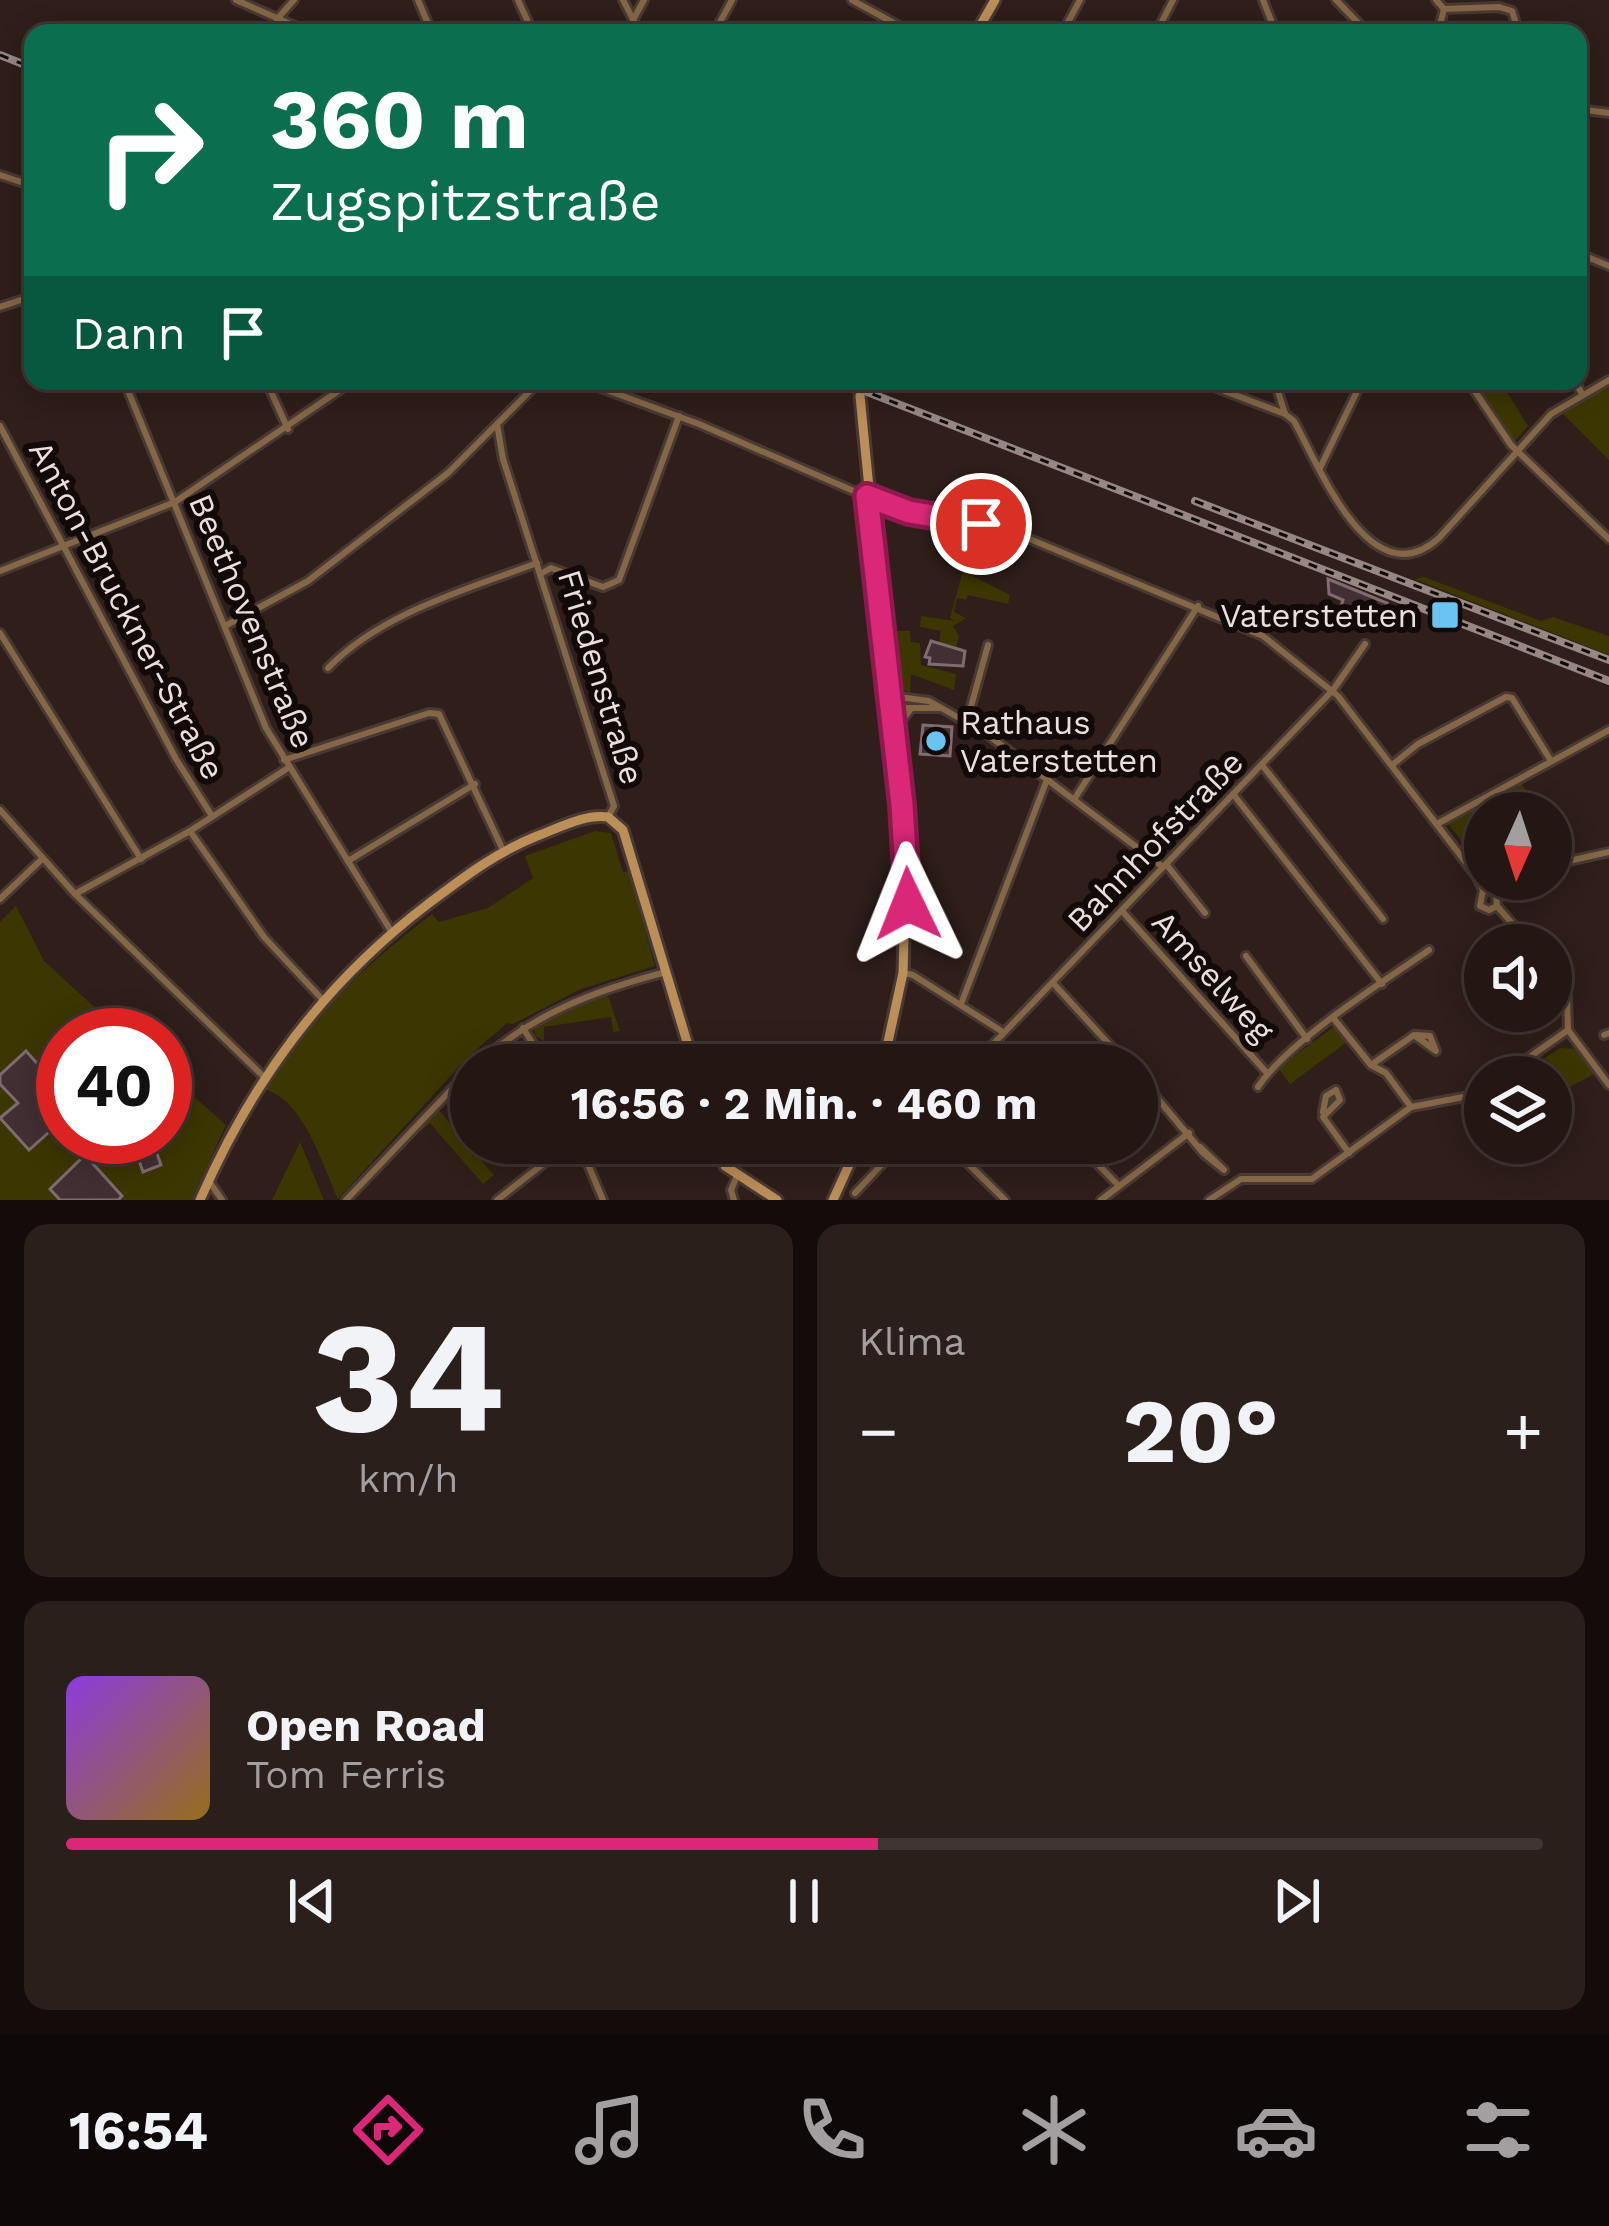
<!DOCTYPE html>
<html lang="de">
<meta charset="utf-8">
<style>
body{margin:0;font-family:"Work Sans",sans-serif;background:#2b1f1c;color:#f1f3f6;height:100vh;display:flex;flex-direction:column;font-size:45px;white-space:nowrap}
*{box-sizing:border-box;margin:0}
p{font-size:39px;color:#a39fa0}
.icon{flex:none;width:66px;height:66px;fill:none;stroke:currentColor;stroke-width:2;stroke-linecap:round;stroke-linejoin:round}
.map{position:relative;height:1200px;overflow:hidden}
.drawer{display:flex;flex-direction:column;gap:24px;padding:24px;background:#130c0a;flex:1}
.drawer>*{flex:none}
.guide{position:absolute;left:24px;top:24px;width:1563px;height:366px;border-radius:24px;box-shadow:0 6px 30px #0003,0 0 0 3px #403533;background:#0b6e4f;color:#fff;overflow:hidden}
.needle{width:78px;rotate:183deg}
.buttons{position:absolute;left:1464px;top:792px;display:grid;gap:24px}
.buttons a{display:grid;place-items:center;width:108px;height:108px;border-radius:50%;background:#231613;box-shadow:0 6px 30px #0003,0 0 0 3px #403533;font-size:60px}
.speed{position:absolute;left:36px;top:1008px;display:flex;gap:24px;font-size:60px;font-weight:700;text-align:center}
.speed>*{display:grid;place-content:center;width:156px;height:156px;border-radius:50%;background:#231613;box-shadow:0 6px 30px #0003,0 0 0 3px #403533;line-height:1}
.speed .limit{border:18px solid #d22;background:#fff;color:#111}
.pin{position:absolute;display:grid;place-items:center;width:102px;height:102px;color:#fff;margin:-51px;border:6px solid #fff;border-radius:50%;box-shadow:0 3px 12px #0007}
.me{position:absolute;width:132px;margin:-66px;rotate:358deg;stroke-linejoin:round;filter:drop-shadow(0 0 9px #0008)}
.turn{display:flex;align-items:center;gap:42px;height:252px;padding:0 48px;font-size:54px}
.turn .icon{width:156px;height:156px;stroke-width:2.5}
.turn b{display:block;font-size:84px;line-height:102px}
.then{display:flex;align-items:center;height:114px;padding:0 48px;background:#0003;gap:24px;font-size:45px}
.big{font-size:90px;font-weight:700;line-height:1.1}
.drawer .tile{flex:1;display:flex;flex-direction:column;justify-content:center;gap:18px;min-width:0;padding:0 42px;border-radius:24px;background:#2b1f1c}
.drawer .dial{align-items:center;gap:0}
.dial b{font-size:156px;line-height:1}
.song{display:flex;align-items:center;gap:36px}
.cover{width:144px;height:144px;border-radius:18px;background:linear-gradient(135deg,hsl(270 70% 55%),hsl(40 70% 35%))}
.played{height:12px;border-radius:6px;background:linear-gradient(90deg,#db2777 55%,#403533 55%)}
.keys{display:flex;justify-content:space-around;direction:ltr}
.heat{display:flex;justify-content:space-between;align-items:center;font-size:66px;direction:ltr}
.drawer .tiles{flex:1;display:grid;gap:24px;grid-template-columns:1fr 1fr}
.tile:last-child{grid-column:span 2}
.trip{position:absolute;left:450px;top:1044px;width:708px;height:120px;border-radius:60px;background:#231613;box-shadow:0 6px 30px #0003,0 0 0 3px #403533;font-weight:700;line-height:120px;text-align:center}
.tabs{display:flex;height:192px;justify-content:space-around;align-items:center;background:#0e0908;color:#a39fa0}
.tabs .icon{width:84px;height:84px}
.tabs .on{color:#db2777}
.tabs b{font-size:54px;color:#f1f3f6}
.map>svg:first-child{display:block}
</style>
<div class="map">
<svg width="1609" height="1200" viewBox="0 0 1609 1200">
<rect width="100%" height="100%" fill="#2f1e19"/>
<g fill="#3c3602">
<path d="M1474,381H1500L1528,426L1515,441Z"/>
<path d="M1609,387V460L1561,412Z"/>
<path d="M963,571L1010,595L1008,604L968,595L966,600L957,598L954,612L966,618L953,626L959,636L956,649L938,646L941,631L920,627L921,616L955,621L950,618Z"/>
<path d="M1424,577L1541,621L1553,617L1609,636V655L1414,579Z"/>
<path d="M889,631H910L911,642L920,643L921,665L956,674L954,690L911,674L910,693L895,686Z"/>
<path d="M1521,782L1539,813H1485V831L1472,820L1464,825L1473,838L1464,844L1446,821Z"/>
<path d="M595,831L611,833L623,872L629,871L655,966L581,989L513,1024L507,1023L467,1058L338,1199C322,1164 304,1100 264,1089C309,1018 366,964 432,914L439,922L488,908L533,878L525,856Z"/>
<path d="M16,906L44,961L125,1035H63V1137H165V1071L226,1125L192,1200H0V922Z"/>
<path d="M607,993L620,1031L613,1032L611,1017L544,1027V1041L535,1036L533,1026Z"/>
<path d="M1335,1026L1347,1042L1290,1084L1278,1068Z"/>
<path d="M1560,1048L1577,1049L1596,1073L1551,1097V1077H1516Z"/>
<path d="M436,1107L494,1175L483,1184L430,1123L418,1133L414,1129Z"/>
<path d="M300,1142L324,1200H272Z"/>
</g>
<g fill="#422f33" stroke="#816b70" stroke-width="3">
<path d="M1328,579L1387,603L1373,631L1349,622L1340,609L1343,600L1329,594Z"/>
<path d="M931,641L965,651L963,666L929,664L930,658L925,657Z"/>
<path d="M923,725L952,727L950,756L920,754Z"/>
<path d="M26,1051L43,1070L63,1053V1104L49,1116L57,1125L29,1150L0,1118L18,1103L0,1084V1075Z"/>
<path d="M131,1137H151L161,1165L143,1172Z"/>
<path d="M85,1155L122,1196L118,1200H60L50,1189Z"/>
</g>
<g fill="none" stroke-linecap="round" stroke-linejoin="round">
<path stroke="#4b3b36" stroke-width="9" stroke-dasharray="9 4.5" stroke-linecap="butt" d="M860,396L861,381"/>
<g stroke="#493934" stroke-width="12">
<g id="street">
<path d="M236,0L311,33"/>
<path d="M418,0L432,33"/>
<path d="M518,0L533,33"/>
<path d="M623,0L640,33"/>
<path d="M852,0L912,33"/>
<path d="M1263,0L1276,33"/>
<path d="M1336,0L1368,33"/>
<path d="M1436,0L1444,9"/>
<path d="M277,19L294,0"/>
<path d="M633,20L644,0"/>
<path d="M714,33L732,0"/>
<path d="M1062,33L1080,0"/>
<path d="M1156,33L1173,0"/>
<path d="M1438,33L1444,9L1499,7L1512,11L1519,33"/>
<path d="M1578,109L1609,113"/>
<path d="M0,175L33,186"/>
<path d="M1578,253L1609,266"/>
<path d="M0,307L33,296"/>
<path d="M124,381L266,728L391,931"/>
<path d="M266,381L288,429"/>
<path d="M582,381L699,424L886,505L1020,535L1263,636L1338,696L1477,877L1483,890L1480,906L1489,910L1497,906"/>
<path d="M1198,381L1285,414"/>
<path d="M1275,381L1285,414L1294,421C1320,468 1371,599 1439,538L1551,414L1609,380"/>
<path d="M1468,381L1511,445L1609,539"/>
<path d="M1575,381L1582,394"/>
<path d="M497,424L503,459L614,806L608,817"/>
<path d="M0,426L176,759L212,816"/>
<path d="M1320,468L1362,381"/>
<path d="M0,571L175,502L353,381"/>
<path d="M542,573L551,568L603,587L619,580L679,416"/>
<path d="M225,626L308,581L448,473L540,381"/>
<path d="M0,633L141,859"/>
<path d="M328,668C381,613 468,589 537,563"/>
<path d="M891,696L929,701L984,732L1163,867"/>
<path d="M892,708H939"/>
<path d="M967,721L988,645"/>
<path d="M893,731L910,710"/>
<path d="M284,760L429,713L439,714L503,850"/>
<path d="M1262,765L1383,919"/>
<path d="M1392,765L1418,744L1506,697L1512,698L1551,761"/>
<path d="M1233,794L1382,984"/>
<path d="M1075,798L1198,606"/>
<path d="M0,810L75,894L264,1077"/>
<path d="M1437,824L1609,730"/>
<path d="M190,831L264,937L322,999"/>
<path d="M348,861L475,784"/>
<path d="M1166,864L1205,913"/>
<path d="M1551,865L1609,852"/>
<path d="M1483,890L1496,892L1497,906L1531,945"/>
<path d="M1496,893L1515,879"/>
<path d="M75,894L190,831L288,768"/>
<path d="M0,899L42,859"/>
<path d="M1122,911L1267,1073"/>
<path d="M1246,956L1307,1039"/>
<path d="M1551,972L1567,996L1568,1030L1609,1085"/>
<path d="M903,973L913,975L1003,1032"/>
<path d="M1053,983L1128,1065"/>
<path d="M1478,990L1485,986"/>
<path d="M961,1004L1048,777"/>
<path d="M1334,1019L1371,1065"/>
<path d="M523,1028L546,1065"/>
<path d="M1604,1035L1609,1033"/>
<path d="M990,1046L1007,1065"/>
<path d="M476,1065C533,1014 593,991 666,972"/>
<path d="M973,1065L1333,690L1365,644"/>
<path d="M1137,1074L1204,1154L1224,1170L1200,1147"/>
<path d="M1501,1077L1568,1030"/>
<path d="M1258,1087C1288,1041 1382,983 1429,950"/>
<path d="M1411,1107L1386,1073L1371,1065L1414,1035L1436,1051L1430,1036L1417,1035"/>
<path d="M1323,1112L1326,1096L1336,1090L1340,1100L1323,1117L1349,1153"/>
<path d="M579,1143L603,1200"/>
<path d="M947,1143L1005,1200"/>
<path d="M1077,1143L1119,1186"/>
<path d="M211,1184L222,1200"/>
<path d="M855,1193L902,1143"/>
<path d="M346,1200L471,1069"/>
<path d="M497,1200L570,1143"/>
<path d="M734,1200L731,1190L737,1176"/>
<path d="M1101,1200L1189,1133"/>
<path d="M1209,1200L1241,1179H1312L1411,1107L1469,1096L1485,1088"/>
</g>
</g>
<g stroke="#493934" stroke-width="15">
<g id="secondary">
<path d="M976,33L995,0"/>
<path d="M860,396L906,866L903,973L883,1065"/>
<path d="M718,1143L725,1166L777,1200"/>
<path d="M200,1200C252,1081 324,983 428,904C464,877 495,853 537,836C559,828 583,814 608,817L623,830L694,1065"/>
<path d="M833,1200L859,1143"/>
</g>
</g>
<use href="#street" stroke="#846746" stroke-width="6"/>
<use href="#secondary" stroke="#bc8e58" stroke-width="9"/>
<g stroke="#968783" stroke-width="8">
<g id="rail">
<path d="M0,55L33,68"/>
<path d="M839,381L1609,681"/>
<path d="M1195,501L1609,660"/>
</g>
</g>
<use href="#rail" stroke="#110a08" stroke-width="3" stroke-dasharray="9" stroke-linecap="butt"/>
</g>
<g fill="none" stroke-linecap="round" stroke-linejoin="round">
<g stroke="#8e194d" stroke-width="30">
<path id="route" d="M908,904L902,805L867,496L909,512L981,524"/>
</g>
<use href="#route" stroke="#db2777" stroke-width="21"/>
</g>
<g fill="#6bc3f2" stroke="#110a08" stroke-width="4.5">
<rect x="1430" y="600" width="30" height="30" rx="6"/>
<circle cx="936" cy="741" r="12"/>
</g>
<g text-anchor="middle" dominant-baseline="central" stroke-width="12" stroke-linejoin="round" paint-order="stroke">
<g font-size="33" fill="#ebdfdc" stroke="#110a08">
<text transform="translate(127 610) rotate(62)">Anton-Bruckner-Straße</text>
<text transform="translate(252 621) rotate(67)">Beethovenstraße</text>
<text transform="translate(601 677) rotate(73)">Friedenstraße</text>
<text transform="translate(1155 841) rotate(-46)">Bahnhofstraße</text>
<text transform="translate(1213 976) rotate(48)">Amselweg</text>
</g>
<g font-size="33" fill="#ebdfdc" stroke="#110a08" text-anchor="end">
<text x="1418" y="615">Vaterstetten</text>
<text x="960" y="722" text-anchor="start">Rathaus<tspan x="960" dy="38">Vaterstetten</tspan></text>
</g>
</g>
</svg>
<div class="buttons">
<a><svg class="needle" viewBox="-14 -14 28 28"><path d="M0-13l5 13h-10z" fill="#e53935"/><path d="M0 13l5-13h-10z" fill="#a39fa0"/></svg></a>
<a><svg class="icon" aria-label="sound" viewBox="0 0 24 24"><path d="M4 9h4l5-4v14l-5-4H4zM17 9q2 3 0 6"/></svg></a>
<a><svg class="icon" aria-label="layers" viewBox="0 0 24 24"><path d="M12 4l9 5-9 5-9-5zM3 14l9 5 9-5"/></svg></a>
</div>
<div class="speed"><div class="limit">40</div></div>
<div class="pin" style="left:981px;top:524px;background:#d93025"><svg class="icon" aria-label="arrive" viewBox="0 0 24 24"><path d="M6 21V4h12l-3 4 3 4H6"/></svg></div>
<svg class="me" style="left:908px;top:904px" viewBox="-20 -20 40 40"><path d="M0-17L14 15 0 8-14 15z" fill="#db2777" stroke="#fff" stroke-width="4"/></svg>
<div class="trip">16:56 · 2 Min. · 460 m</div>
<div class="guide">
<div class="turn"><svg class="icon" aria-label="right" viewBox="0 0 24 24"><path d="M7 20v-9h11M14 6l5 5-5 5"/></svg><div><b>360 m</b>Zugspitzstraße</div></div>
<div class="then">Dann<svg class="icon" aria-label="arrive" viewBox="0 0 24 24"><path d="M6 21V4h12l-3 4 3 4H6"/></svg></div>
</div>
</div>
<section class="drawer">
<div class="tiles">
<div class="tile dial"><b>34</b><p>km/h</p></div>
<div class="tile"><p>Klima</p>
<div class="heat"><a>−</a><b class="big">20°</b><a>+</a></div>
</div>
<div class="tile">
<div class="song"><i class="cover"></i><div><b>Open Road</b><p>Tom Ferris</p></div></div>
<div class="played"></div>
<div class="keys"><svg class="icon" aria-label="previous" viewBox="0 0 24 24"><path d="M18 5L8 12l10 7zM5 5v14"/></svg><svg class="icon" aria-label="pause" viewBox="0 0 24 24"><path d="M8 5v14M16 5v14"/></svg><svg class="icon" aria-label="next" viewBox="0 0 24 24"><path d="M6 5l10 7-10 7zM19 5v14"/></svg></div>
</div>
</div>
</section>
<nav class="tabs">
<b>16:54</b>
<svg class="icon on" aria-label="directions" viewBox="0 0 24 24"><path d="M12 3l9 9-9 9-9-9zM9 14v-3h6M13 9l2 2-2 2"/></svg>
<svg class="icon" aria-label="music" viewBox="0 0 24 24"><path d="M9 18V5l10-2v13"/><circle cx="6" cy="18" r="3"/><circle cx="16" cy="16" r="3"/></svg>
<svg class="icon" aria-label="phone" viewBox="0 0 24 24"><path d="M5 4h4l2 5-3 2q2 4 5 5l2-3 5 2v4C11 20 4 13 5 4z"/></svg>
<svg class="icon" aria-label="climate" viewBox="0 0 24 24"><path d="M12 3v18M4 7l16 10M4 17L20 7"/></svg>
<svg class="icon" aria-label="car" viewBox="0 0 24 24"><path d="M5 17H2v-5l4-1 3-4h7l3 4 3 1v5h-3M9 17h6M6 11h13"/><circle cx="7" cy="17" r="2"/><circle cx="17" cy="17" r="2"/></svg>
<svg class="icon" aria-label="filters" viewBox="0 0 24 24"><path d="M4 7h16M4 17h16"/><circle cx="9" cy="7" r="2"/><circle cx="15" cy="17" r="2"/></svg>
</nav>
